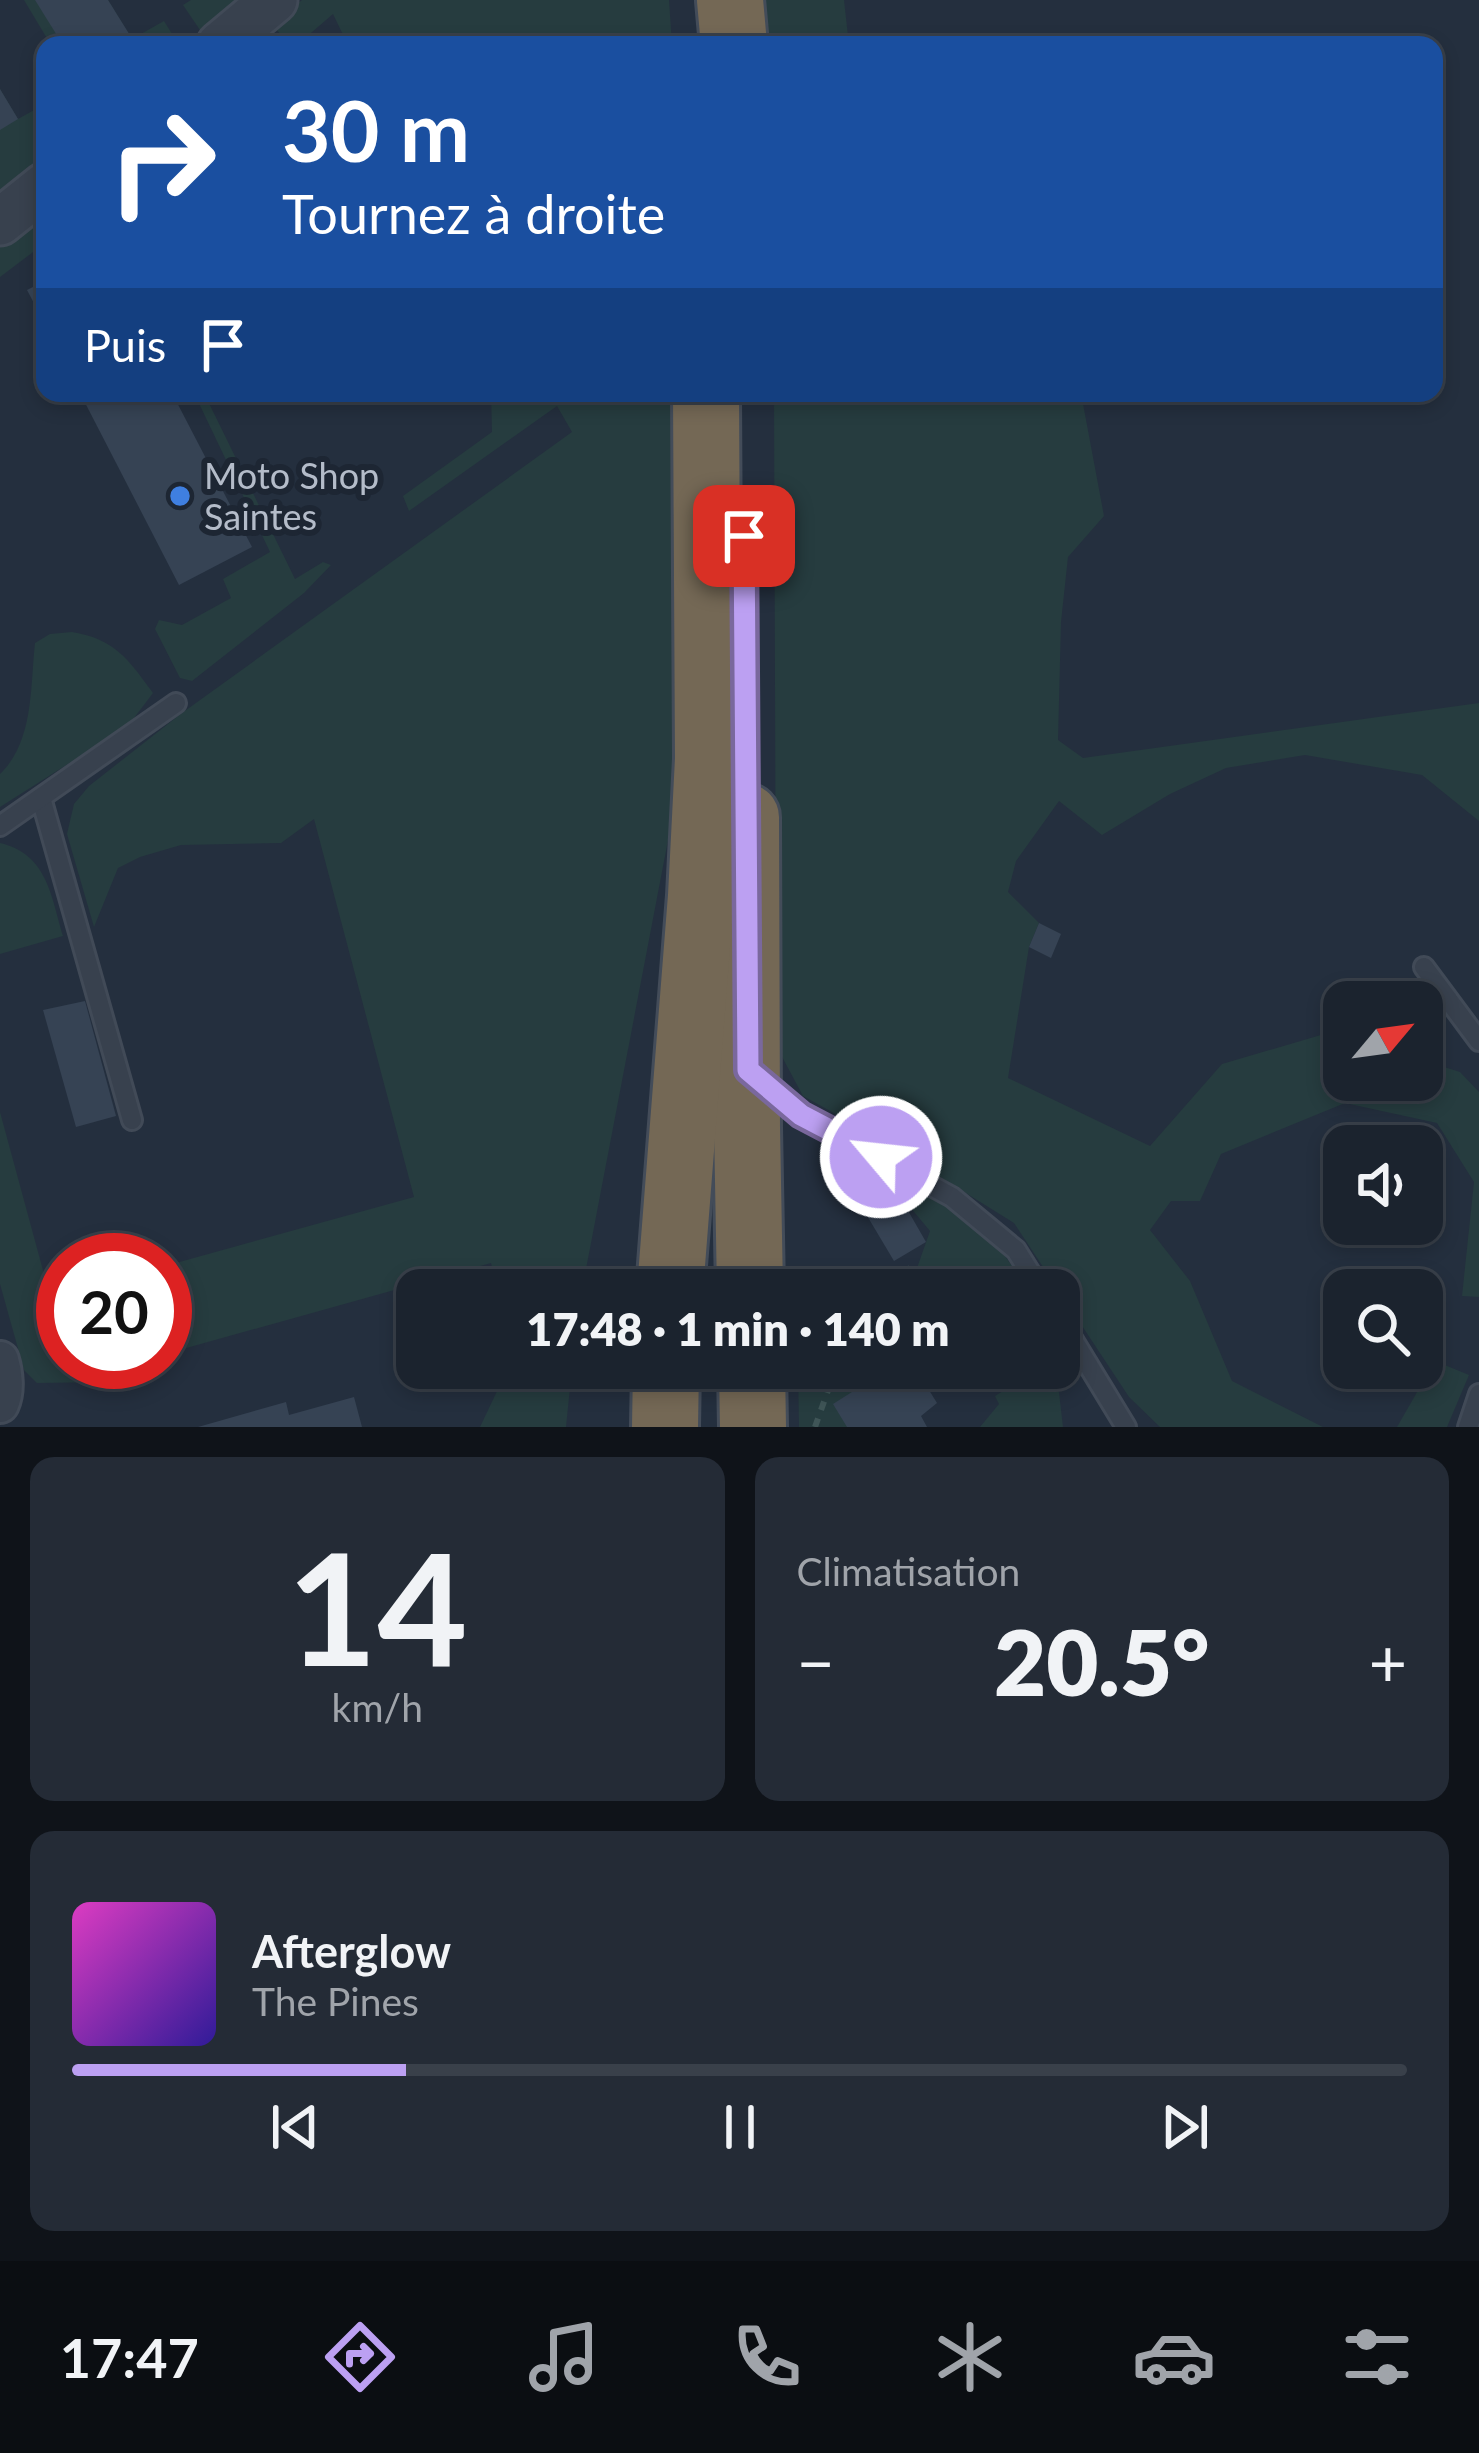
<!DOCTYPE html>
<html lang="fr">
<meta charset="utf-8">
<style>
body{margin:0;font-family:Lato,sans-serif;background:#242b36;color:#f1f3f6;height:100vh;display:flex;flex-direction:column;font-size:45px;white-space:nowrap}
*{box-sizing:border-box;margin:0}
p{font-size:39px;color:#a0a4aa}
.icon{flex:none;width:66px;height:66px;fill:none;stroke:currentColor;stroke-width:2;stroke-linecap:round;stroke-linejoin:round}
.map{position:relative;height:1427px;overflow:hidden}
.panel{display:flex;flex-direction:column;gap:30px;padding:30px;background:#0f1319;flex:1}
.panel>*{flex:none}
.banner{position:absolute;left:36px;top:36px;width:1407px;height:366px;border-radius:24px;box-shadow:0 6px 18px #0003,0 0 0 3px #39404a;background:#1a4fa0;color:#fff;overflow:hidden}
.needle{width:78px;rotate:61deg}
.fabs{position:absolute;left:1323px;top:981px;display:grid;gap:24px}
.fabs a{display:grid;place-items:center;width:120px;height:120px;border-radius:24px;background:#1b232e;box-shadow:0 6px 18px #0003,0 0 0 3px #39404a;font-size:60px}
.speed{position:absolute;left:36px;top:1233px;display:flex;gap:24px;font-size:60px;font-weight:700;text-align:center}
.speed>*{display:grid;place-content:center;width:156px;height:156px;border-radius:50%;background:#1b232e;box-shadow:0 6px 18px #0003,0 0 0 3px #39404a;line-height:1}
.speed .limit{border:18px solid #d22;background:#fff;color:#111}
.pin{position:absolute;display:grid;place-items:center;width:102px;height:102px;color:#fff;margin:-51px;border-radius:24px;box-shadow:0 6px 18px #0006}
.me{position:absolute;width:132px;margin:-66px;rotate:298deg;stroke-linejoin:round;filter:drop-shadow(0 0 9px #0008)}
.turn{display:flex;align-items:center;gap:42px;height:252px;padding:0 48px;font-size:54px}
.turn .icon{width:156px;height:156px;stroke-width:2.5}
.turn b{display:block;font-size:84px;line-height:102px}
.then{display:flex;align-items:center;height:114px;padding:0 48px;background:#0003;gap:24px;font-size:45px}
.big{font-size:90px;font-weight:800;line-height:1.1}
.panel .widget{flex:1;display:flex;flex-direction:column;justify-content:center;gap:18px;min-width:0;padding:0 42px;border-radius:24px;background:#242b36}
.panel .dial{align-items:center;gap:0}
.dial b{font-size:156px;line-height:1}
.song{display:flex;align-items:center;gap:36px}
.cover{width:144px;height:144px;border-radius:18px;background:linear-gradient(135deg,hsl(310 70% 55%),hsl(250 70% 35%))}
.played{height:12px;border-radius:6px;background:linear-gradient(90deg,#bca0f2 25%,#39404a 25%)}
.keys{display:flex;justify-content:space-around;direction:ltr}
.heat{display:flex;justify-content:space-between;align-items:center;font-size:66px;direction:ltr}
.panel .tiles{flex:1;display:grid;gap:30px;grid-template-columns:1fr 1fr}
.widget:last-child{grid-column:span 2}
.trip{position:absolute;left:396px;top:1269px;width:684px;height:120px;border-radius:24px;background:#1b232e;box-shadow:0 6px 18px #0003,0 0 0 3px #39404a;font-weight:800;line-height:120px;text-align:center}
.tab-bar{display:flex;height:192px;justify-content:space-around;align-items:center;background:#0b0e12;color:#a0a4aa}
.tab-bar .icon{width:84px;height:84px}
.tab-bar .on{color:#bca0f2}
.tab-bar b{font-size:54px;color:#f1f3f6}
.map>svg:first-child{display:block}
</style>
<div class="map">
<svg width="1479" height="1427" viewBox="0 0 1479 1427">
<rect width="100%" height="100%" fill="#242f3e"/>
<g fill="#263c3f">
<path d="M24,0H108L132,39L164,21L179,45H51Z"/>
<path d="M191,0H255L213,28L200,30L183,5Z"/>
<path d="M302,0H669L672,45H348L333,14L297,45H289L272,24Z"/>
<path d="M753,0H844L849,45H759Z"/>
<path d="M0,89L18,119L45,104V162L0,194Z"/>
<path d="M45,203V243L0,277V237Z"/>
<path d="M194,393H204L295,579L323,562L331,565L304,593L192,681L180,678L155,629L159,620L182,625L231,598L223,579L270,552Z"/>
<path d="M491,393H678L683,762L582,1290H498L491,1263L165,1354V1266L414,1197L314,819L281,843L181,845L140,857L118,868L94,927L67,834L74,804L89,786L182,713L572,432L557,406L409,511L403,496L492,432Z"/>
<path d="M774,393H1081L1104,516L1068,557L1061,622L1058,740L1083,758L1479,703V821L1422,775L1305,755L1226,768L1170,794L1102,835L1059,801L1016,861L1008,892L1039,923L1029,947L1008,1078L1150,1146L1222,1064L1331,1032L1344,1036V1080H1422V1060L1460,1072L1479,1092V1297L1462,1296L1474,1182L1437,1123L1345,1103L1221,1154L1200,1201H1171L1150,1230L1190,1281L1232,1381L1323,1427H1160L1129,1397L1014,1223L863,1129L803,1096L780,1053L776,978Z"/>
<path d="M72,632C115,639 128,659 153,693L128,726L0,807V774C34,741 30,688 35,643L50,634Z"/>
<path d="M0,843C47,854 51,895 63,936L0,954Z"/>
<path d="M0,1112L50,1296L63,1294V1362H135L111,1369L110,1382L37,1383L24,1370L0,1284Z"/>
<path d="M871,1162C894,1173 920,1182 942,1196C976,1217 1008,1255 1027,1290H885L917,1268L930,1231L910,1207L867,1191L859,1172Z"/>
<path d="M1435,1361L1469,1375L1447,1427H1397Z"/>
<path d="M508,1368H572L566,1427H480Z"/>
<path d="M798,1368H914L919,1374L895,1427H799Z"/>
<path d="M1035,1371L1057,1375L1063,1427H980L999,1404L995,1396Z"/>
</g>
<g fill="#364354">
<path d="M35,0H108L136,45H63Z"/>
<path d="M0,89L18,119L0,130Z"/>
<path d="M45,281V324L27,290Z"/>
<path d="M80,393H172L252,547L179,585Z"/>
<path d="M1039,923L1061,934L1051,958L1029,947Z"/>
<path d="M85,1001L116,1116L76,1127L43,1010Z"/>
<path d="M899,1195L926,1242L894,1261L866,1214Z"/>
<path d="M890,1368H900L908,1381L919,1374L937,1403L921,1416L927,1427H847L833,1404Z"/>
<path d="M354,1397L362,1427H198L286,1402L289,1415Z"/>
</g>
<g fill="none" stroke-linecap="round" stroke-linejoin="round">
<g stroke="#414a57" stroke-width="24">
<g id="service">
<path d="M41,798L132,1120"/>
<path d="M0,826L176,703"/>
<path d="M1424,967L1479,1041"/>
<path d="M765,1085L801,1115L952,1197L1016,1250L1041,1290"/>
<path d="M1059,1317L1126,1427"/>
<path d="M1468,1427L1479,1394"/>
</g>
</g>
<g stroke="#414a57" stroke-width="42">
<path id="minor" d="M0,1360C4,1373 6,1391 0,1404"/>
</g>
<g stroke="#414a57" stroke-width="51">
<g id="tertiary">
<path d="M220,45L274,0"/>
<path d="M0,222L45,186"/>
</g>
</g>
<g stroke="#434c59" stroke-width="72">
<g id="motorway">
<path d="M730,0L734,45"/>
<path d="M746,817L747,1127L750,1290"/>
<path d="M670,1290L701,896L708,759L706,393"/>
<path d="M752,1368L753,1427"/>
<path d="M665,1427L666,1368"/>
</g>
</g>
<g stroke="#3f5557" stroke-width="6" stroke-dasharray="9 9" stroke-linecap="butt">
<path d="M875,1290L910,1268"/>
<path d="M815,1427L836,1368"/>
</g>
<use href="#service" stroke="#38414e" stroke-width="18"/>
<use href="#minor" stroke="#38414e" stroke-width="36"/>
<use href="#tertiary" stroke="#38414e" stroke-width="45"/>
<use href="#motorway" stroke="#746855" stroke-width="66"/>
</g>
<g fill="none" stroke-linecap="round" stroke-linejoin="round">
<g stroke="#7a689d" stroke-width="30">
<path id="route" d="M744,536L748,1070L801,1115L881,1157"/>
</g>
<use href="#route" stroke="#bca0f2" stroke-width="21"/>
</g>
<circle fill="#3f7fe0" stroke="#1d2633" stroke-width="4.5" cx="180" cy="496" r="12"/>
<g text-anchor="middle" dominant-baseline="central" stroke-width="12" stroke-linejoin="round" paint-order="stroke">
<g font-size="36" fill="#b4bcc9" stroke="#1d2633" text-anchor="start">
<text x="204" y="475">Moto Shop<tspan x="204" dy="41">Saintes</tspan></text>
</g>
</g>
</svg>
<div class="fabs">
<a><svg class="needle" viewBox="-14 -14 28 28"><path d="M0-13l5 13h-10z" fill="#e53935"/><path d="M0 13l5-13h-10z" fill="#a0a4aa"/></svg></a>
<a><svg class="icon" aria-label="sound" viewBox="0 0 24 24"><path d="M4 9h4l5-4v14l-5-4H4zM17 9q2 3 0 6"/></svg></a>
<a><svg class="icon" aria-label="search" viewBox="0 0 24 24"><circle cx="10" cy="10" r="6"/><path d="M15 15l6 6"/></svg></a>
</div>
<div class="speed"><div class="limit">20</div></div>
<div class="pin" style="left:744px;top:536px;background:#d93025"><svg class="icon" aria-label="arrive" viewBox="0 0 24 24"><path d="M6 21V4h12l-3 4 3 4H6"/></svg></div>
<svg class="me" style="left:881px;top:1157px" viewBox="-20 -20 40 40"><circle r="17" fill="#bca0f2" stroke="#fff" stroke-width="3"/><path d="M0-11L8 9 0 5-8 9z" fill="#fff"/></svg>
<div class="trip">17:48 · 1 min · 140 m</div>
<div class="banner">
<div class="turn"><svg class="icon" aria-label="right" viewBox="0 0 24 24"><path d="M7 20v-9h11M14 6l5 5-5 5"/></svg><div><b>30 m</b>Tournez à droite</div></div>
<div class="then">Puis<svg class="icon" aria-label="arrive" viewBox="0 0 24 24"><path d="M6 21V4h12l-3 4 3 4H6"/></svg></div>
</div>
</div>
<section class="panel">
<div class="tiles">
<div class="widget dial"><b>14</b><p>km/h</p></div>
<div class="widget"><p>Climatisation</p>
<div class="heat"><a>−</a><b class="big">20.5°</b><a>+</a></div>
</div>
<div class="widget">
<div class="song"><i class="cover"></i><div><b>Afterglow</b><p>The Pines</p></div></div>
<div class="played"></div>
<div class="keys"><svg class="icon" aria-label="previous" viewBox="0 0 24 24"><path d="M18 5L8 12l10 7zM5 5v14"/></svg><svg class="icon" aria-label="pause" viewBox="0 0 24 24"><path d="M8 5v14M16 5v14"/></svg><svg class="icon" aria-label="next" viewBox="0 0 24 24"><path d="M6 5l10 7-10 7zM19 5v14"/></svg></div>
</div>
</div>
</section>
<nav class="tab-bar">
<b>17:47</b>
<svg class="icon on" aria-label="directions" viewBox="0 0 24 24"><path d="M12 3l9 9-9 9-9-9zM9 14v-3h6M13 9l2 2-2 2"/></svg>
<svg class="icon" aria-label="music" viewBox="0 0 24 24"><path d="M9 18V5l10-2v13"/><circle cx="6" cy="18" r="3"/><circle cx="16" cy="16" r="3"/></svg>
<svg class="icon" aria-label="phone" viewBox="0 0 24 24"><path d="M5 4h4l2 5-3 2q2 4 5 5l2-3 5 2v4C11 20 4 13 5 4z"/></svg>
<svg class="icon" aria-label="climate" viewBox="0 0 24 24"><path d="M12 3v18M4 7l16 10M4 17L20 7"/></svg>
<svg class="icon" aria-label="car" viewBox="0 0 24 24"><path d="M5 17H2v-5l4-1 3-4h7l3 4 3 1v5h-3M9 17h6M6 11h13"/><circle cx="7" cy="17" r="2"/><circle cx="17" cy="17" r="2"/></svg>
<svg class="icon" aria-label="filters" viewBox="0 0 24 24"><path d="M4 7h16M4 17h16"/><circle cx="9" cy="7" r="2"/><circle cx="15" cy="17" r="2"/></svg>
</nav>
